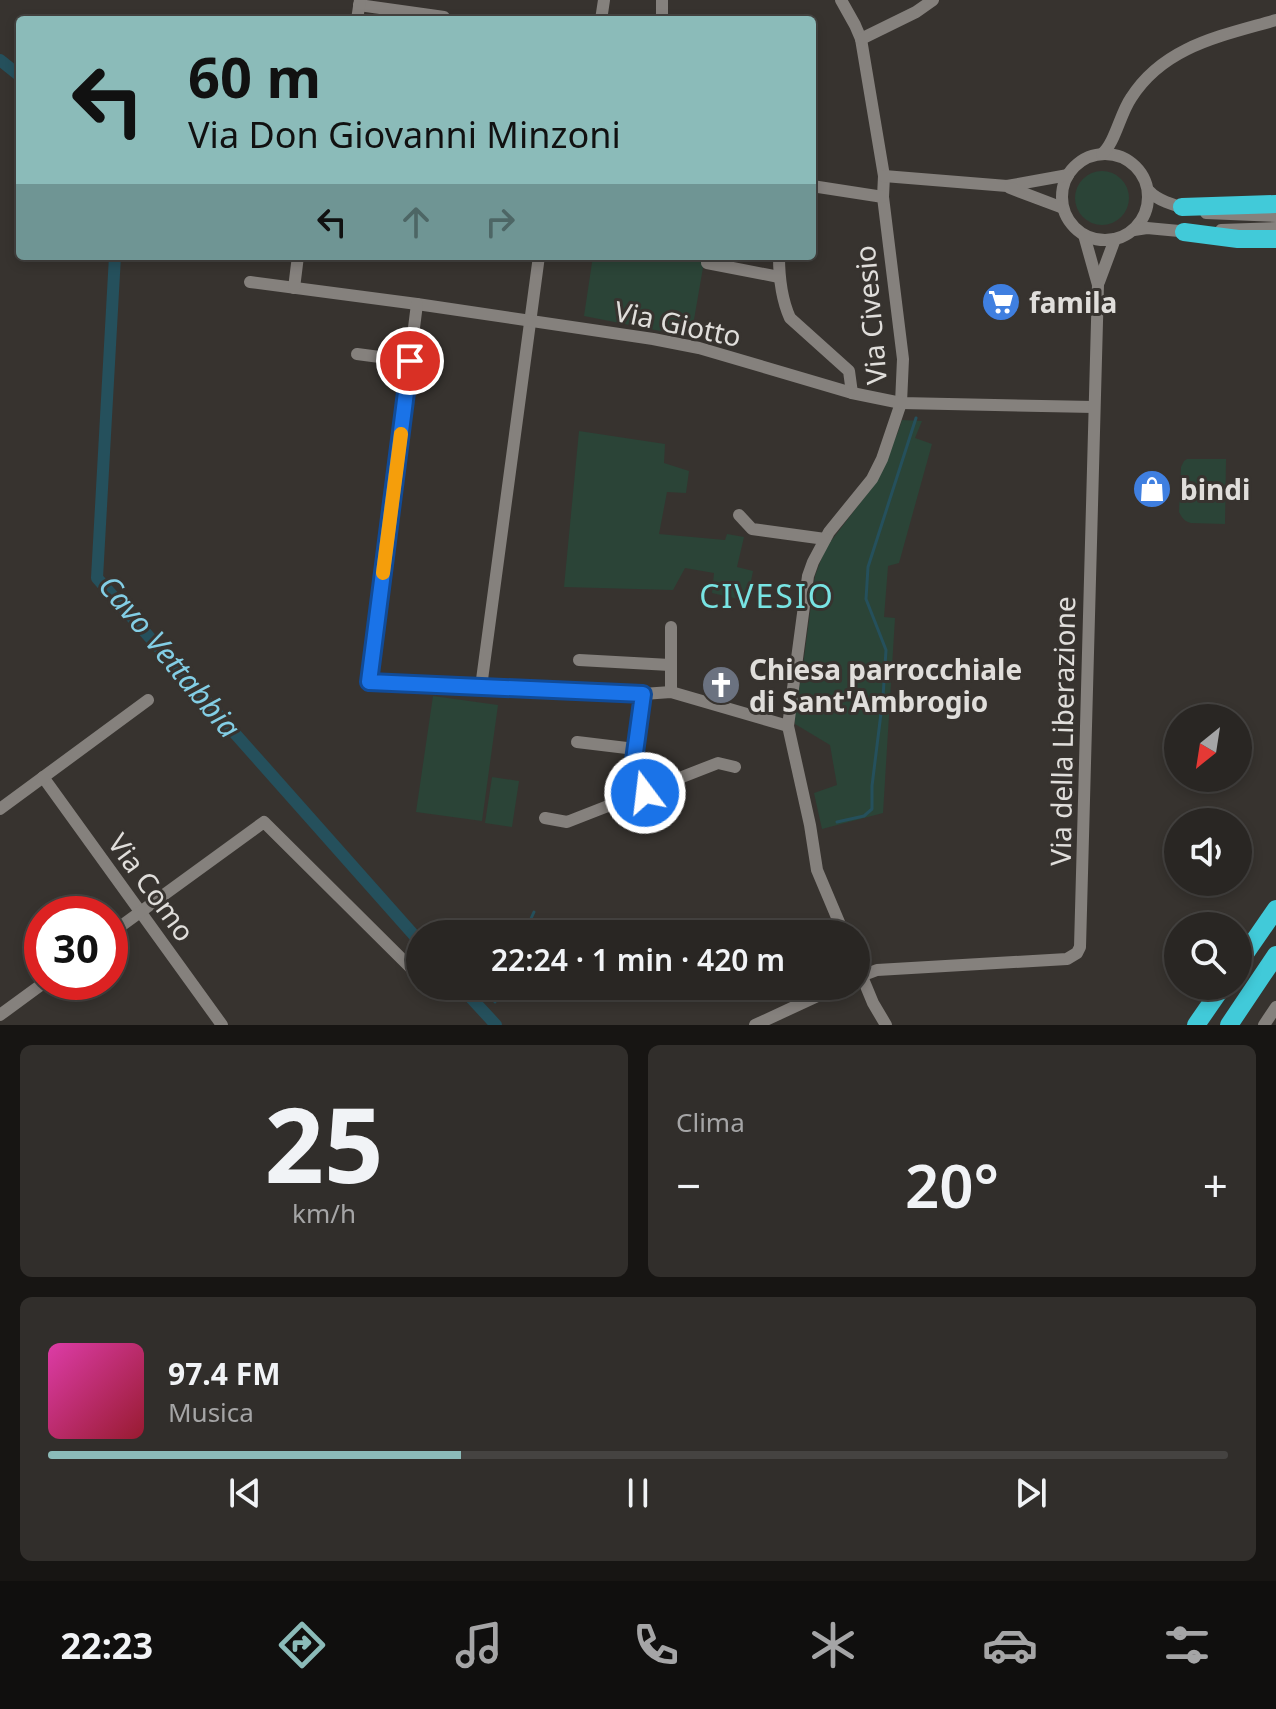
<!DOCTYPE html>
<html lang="it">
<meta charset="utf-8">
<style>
body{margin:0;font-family:"Noto Sans",sans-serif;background:#312e2b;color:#f1f3f6;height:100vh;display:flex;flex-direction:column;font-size:30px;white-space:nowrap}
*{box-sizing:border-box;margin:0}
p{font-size:26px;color:#a5a5a6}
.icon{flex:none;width:44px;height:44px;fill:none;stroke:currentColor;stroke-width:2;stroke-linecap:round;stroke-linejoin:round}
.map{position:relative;height:1025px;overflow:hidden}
.drawer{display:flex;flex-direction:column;gap:20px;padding:20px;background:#171513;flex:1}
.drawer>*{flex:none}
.banner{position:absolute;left:16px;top:16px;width:800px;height:244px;border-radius:8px;box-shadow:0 4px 12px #0003,0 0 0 2px #454341;background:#8bbbb9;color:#111;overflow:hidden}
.needle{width:52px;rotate:210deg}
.buttons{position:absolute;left:1164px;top:704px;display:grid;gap:16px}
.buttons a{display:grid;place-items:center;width:88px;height:88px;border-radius:50%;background:#292623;box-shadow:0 4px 12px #0003,0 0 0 2px #454341;font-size:40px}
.speed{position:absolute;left:24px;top:896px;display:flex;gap:16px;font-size:40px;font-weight:700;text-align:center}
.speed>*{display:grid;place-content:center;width:104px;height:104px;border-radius:50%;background:#292623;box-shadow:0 4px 12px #0003,0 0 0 2px #454341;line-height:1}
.speed .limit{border:12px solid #d22;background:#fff;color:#111}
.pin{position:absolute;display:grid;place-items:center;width:68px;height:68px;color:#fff;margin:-34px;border:4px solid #fff;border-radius:50%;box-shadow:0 2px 8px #0007}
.me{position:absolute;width:88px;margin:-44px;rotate:345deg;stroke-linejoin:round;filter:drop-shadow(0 0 6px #0008)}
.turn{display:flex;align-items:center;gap:28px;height:168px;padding:0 40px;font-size:36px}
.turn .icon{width:104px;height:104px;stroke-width:2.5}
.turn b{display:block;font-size:56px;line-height:68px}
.lanes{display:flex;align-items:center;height:76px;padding:0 40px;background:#0003;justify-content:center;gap:40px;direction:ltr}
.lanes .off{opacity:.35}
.big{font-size:60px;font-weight:600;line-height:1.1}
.drawer .card{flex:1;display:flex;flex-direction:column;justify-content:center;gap:12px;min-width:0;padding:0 28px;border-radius:12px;background:#312e2b}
.drawer .dial{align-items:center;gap:0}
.dial b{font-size:104px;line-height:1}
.song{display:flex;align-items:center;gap:24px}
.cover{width:96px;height:96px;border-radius:12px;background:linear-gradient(135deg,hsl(320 70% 55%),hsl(350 70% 35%))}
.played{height:8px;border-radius:4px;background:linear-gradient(90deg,#8bbbb9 35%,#454341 35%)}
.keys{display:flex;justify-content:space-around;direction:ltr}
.heat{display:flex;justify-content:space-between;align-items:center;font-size:44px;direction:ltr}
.drawer .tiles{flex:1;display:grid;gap:20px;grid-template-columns:1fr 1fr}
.card:last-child{grid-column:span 2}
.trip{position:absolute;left:406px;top:920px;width:464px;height:80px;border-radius:40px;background:#292623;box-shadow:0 4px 12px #0003,0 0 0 2px #454341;font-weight:600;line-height:80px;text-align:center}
.dock{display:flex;height:128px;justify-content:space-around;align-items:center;background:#100f0e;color:#a5a5a6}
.dock .icon{width:56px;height:56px}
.dock .selected{color:#8bbbb9}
.dock b{font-size:36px;color:#f1f3f6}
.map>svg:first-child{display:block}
</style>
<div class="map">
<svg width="1276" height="1025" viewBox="0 0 1276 1025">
<rect width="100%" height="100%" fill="#37332f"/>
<g fill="#2b4437">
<circle cx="1102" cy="198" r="27"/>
<path d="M593,256H705L691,337L584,316Z"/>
<path d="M902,420L922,421L915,438L932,444L899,563L888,566L884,617L895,618L883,813L822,829L814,793L837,785L830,745L795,724L794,709L801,680L815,576L825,549L873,486L898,432Z"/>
<path d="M579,431L665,444L664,463L689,471L686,493L667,492L659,534L725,540L727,534L744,537L737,567L753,571L747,601L712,593L714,573L685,568L673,590L564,587Z"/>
<path d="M1187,459H1226L1225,524L1191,523C1184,521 1182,518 1179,512L1181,467L1184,461Z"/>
<path d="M433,696L498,705L482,821L416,812Z"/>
<path d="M492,777L519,781L512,827L485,823Z"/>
</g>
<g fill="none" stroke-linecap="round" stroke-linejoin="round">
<g stroke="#25505c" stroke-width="3">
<path d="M837,822L864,816L872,809V786L883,697L886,650L866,599L868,567L916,418"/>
<path d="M524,934L534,912"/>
<path d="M495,1002L502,986"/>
</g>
<g stroke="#25505c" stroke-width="12">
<path d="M0,60L20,76"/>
<path d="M115,256L97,578L420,942"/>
<path d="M460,986L496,1025"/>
</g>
<g stroke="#85817d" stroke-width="12">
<path d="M841,0L855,25L861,39L884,176L883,197L903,359L901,403L882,459L872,479L829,532L813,562L808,576L788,726L810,825L817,870L844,934"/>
<path d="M359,5L444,17"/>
<path d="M357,20L360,0"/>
<path d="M601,20L604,0"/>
<path d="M662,20V0"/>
<path d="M861,39L916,12L933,0"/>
<circle cx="1105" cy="197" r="43"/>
<path d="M1102,154C1115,143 1120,114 1131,98C1164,46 1221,36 1276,20"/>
<path d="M884,176L1007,186L1068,175"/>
<path d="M812,186L883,197"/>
<path d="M1010,188L1063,208"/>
<path d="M1149,191C1158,201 1174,205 1189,209"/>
<path d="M1206,213L1276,216"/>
<path d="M1134,230L1147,228L1190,232"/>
<path d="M1221,230L1276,228"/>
<path d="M539,256L481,687L643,694L671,692L788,726"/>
<path d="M779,256C779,277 781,298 790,318L849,371L852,393"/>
<path d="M707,263L779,277"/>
<path d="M250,282L417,304L653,339L699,348L852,393L901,403L1094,407"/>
<path d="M1099,282L1115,239"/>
<path d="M294,288L298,256"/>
<path d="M417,304L369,682L481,687"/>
<path d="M357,354L410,361"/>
<path d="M739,515L752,529L825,539"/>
<path d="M579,660L670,665"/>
<path d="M671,692V627"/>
<path d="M643,694L634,760L635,769L645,793"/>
<path d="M577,742L635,749"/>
<path d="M43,777L222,1025"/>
<path d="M0,809L148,700"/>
<path d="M545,818L567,822L718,763L735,767"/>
<path d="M110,934L264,822L420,977"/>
<path d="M856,962L873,1003L886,1025"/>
<path d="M856,978L877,970L1067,959L1077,953L1080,947L1098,285L1084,235"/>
<path d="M429,986L431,988"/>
<path d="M0,1015L45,982"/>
<path d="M755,1025L839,986"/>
<path d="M1264,1025L1276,1007"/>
</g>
<g stroke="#41cad9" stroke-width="18">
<path d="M1182,207L1276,204"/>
<path d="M1184,232L1238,239H1276"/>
<path d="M1238,964L1276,909"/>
<path d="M1196,1025L1223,986"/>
<path d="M1229,1025L1276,955"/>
</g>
</g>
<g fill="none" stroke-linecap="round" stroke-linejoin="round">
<g stroke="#114b97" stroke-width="20">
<path id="route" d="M410,361L369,682L643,694L634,760L635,769L645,793"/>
</g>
<use href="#route" stroke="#1a73e8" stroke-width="14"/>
<path stroke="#f59e0b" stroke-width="14" d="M383,573L401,434"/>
</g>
<defs>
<g id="supermarket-disc" transform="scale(2)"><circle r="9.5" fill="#3f7fe0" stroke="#37332f"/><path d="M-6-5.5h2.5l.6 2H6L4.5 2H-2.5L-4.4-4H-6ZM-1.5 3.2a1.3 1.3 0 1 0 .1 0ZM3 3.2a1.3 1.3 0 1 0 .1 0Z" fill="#fff"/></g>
<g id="shop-disc" transform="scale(2)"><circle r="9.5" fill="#3f7fe0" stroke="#37332f"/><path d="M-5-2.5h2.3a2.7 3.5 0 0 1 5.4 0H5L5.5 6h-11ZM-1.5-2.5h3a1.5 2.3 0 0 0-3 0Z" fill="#fff"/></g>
<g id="church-disc" transform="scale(2)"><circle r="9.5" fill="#6b7280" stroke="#37332f"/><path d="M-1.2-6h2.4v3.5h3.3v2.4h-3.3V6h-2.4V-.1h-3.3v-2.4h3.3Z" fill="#fff"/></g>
</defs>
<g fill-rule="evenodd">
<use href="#supermarket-disc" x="1001" y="302"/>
<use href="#shop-disc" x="1152" y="489"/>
<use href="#church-disc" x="721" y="685"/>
</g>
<g text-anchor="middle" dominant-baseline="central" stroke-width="6" stroke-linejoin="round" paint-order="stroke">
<g font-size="28" font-weight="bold" fill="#e0dedb" stroke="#37332f" text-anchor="start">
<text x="1029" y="302">famila</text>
<text x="1180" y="489">bindi</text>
<text x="749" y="669">Chiesa parrocchiale<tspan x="749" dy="32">di Sant'Ambrogio</tspan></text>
</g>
<g font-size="28" fill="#e0dedb" stroke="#37332f">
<text transform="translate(870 315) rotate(-95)">Via Civesio</text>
<text transform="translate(678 323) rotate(12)">Via Giotto</text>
<text transform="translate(1062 731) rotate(-89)">Via della Liberazione</text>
<text transform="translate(152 887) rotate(54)">Via Como</text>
</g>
<g font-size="30" font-style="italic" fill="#83cee5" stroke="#37332f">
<text transform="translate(170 656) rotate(50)">Cavo Vettabbia</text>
</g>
<g font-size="32" letter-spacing="2" fill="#78e4e3" stroke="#37332f">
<text x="767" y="595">CIVESIO</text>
</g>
</g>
</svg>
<div class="buttons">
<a><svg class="needle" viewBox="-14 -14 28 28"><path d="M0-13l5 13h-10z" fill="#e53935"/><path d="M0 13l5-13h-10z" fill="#a5a5a6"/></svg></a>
<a><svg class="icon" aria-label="sound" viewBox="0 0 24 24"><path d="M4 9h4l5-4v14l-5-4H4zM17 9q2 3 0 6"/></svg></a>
<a><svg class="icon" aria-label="search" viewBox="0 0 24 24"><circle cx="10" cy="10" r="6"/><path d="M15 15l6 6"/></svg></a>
</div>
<div class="speed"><div class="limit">30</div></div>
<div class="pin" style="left:410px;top:361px;background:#d93025"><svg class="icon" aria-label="arrive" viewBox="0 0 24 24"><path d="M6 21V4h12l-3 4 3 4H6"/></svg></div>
<svg class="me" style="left:645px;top:793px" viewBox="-20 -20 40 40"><circle r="17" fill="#1a73e8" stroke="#fff" stroke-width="3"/><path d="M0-11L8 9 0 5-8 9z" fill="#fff"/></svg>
<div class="trip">22:24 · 1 min · 420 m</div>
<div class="banner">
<div class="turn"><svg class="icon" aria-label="left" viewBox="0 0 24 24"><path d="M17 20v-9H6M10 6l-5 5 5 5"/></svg><div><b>60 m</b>Via Don Giovanni Minzoni</div></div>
<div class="lanes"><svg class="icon" aria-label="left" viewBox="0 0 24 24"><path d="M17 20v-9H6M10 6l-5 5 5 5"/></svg><svg class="icon off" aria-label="ahead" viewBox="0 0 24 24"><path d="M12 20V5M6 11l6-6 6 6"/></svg><svg class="icon off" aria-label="right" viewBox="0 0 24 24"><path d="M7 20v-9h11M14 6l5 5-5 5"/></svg></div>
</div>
</div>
<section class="drawer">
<div class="tiles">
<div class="card dial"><b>25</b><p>km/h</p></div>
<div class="card"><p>Clima</p>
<div class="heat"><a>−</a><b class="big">20°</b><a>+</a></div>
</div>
<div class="card">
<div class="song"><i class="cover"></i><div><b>97.4 FM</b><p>Musica</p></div></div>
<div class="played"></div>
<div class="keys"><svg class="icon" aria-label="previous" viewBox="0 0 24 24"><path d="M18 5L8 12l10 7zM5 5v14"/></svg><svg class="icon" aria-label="pause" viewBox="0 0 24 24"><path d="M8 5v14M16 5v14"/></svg><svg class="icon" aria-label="next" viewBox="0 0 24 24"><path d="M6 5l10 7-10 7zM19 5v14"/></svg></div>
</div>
</div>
</section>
<nav class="dock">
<b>22:23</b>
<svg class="icon selected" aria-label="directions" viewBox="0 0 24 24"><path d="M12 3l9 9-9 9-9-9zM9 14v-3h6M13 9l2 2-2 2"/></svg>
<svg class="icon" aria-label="music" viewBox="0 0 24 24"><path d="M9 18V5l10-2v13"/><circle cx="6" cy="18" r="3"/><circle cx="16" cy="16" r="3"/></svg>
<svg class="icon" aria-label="phone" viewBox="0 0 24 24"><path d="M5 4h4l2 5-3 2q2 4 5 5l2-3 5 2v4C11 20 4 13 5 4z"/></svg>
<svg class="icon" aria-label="climate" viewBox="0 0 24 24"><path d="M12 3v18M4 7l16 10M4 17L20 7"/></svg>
<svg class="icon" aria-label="car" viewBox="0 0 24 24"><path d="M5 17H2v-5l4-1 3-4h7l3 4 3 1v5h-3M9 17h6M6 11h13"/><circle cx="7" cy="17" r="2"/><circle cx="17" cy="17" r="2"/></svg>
<svg class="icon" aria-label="filters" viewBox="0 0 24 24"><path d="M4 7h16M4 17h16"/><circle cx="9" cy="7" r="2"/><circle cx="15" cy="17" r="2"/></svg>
</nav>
